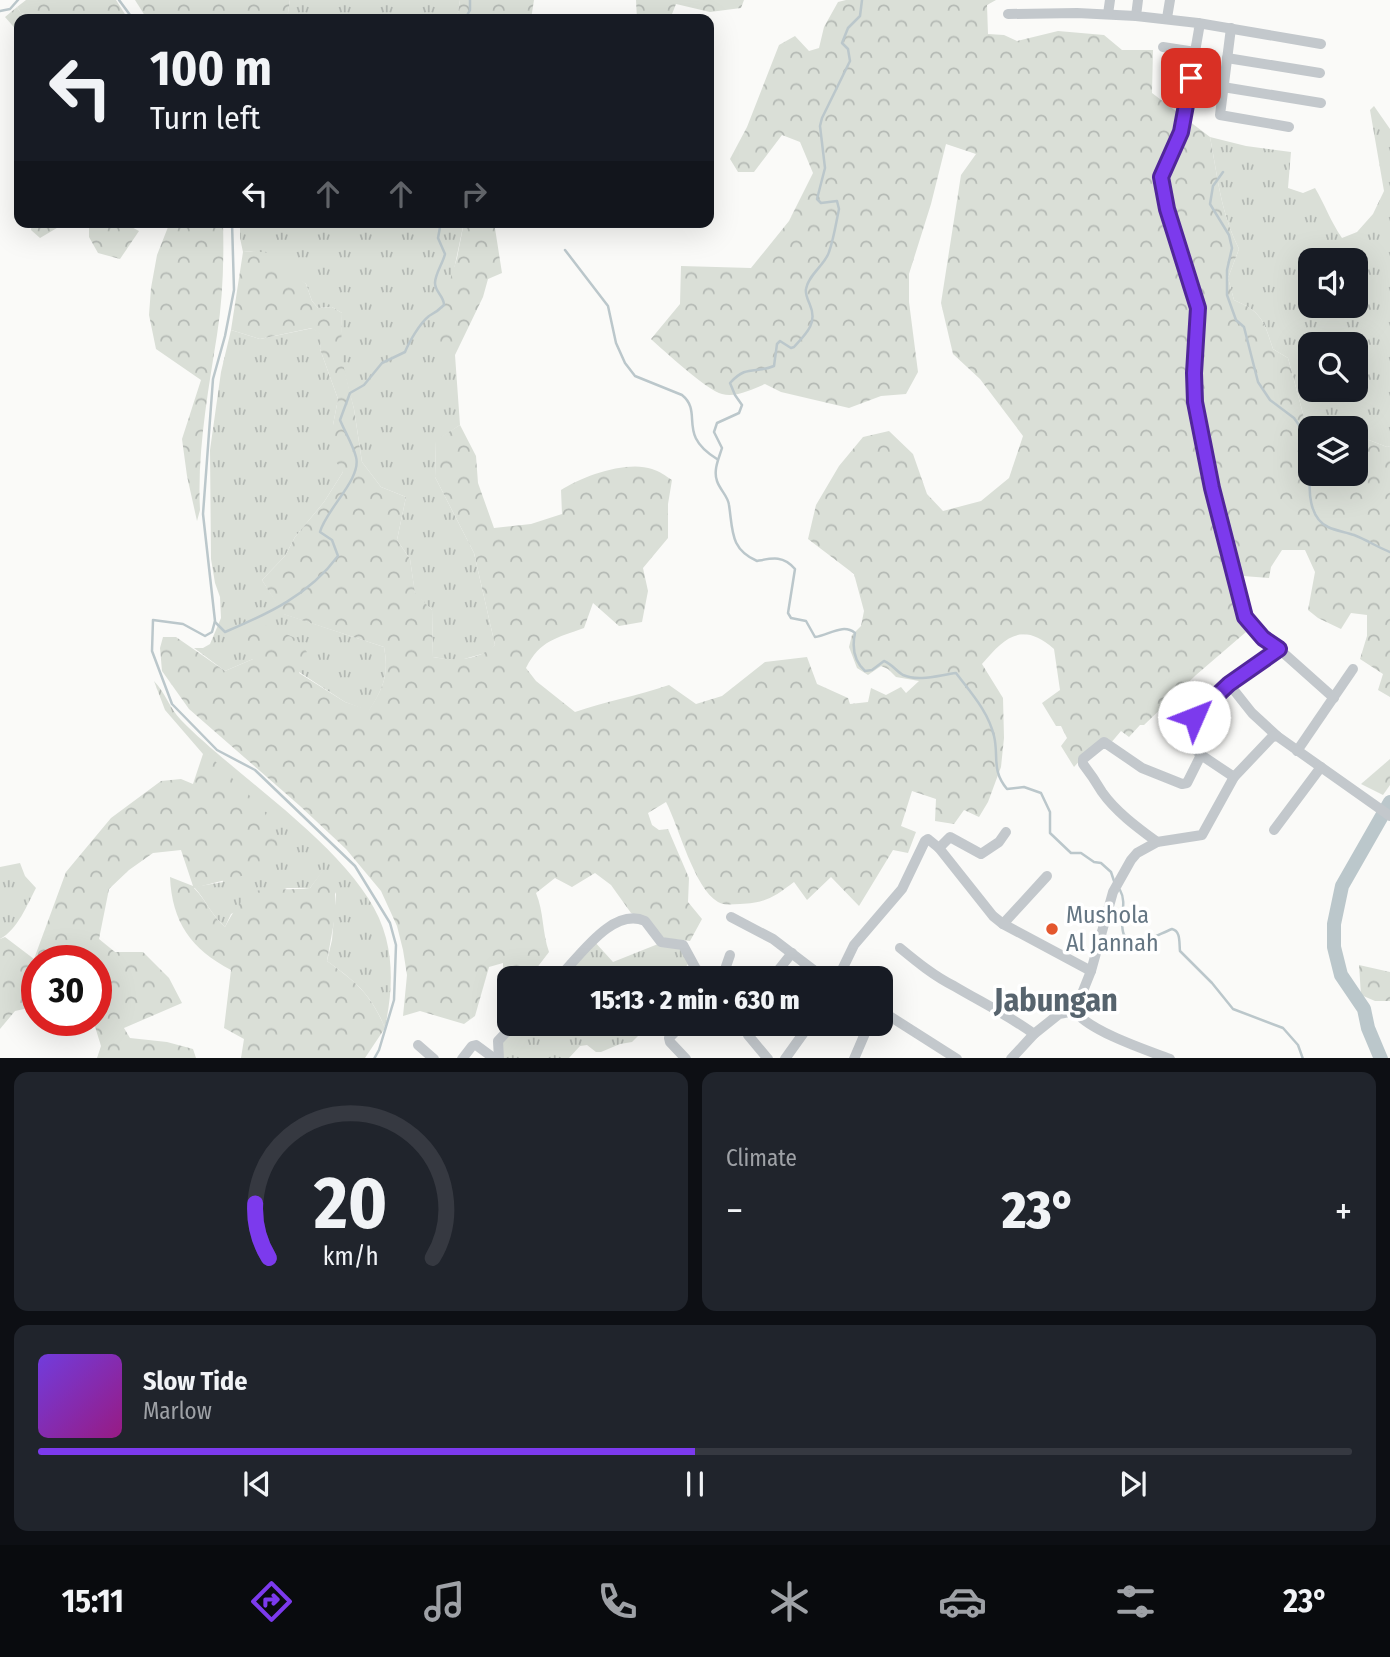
<!DOCTYPE html>
<meta charset="utf-8">
<style>
body{margin:0;font-family:"Fira Sans Condensed",sans-serif;background:#20242c;color:#f1f3f6;height:100vh;display:flex;flex-direction:column;font-size:26px;white-space:nowrap}
*{box-sizing:border-box;margin:0}
p{font-size:23px;color:#9ea1a6}
.icon{flex:none;width:38px;height:38px;fill:none;stroke:currentColor;stroke-width:2;stroke-linecap:round;stroke-linejoin:round}
.map{position:relative;height:1058px;overflow:hidden}
.panel{display:flex;flex-direction:column;gap:14px;padding:14px;background:#0d0f14;flex:1}
.panel>*{flex:none}
.banner{position:absolute;left:14px;top:14px;width:700px;height:214px;border-radius:14px;box-shadow:0 7px 28px #0002;background:#171b24;color:#f1f3f6;overflow:hidden}
.fabs{position:absolute;left:1298px;top:248px;display:grid;gap:14px}
.fabs a{display:grid;place-items:center;width:70px;height:70px;border-radius:14px;background:#171b24;box-shadow:0 7px 28px #0002;font-size:35px}
.speed{position:absolute;left:21px;top:945px;display:flex;gap:14px;font-size:35px;font-weight:700;text-align:center}
.speed>*{display:grid;place-content:center;width:91px;height:91px;border-radius:50%;background:#171b24;box-shadow:0 7px 28px #0002;line-height:1}
.speed .limit{border:10px solid #d22;background:#fff;color:#111}
.pin{position:absolute;display:grid;place-items:center;width:60px;height:60px;color:#fff;margin:-30px;border-radius:14px;box-shadow:0 4px 10px #0006}
.me{position:absolute;width:77px;margin:-38px;rotate:46deg;stroke-linejoin:round;filter:drop-shadow(0 0 5px #0008)}
.turn{display:flex;align-items:center;gap:24px;height:147px;padding:0 21px;font-size:32px}
.turn .icon{width:91px;height:91px;stroke-width:2.5}
.turn b{display:block;font-size:49px;line-height:60px}
.lanes{display:flex;align-items:center;height:66px;padding:0 21px;background:#0003;justify-content:center;gap:35px;direction:ltr}
.lanes .off{opacity:.35}
.big{font-size:52px;font-weight:800;line-height:1.1}
.panel .card{flex:1;display:flex;flex-direction:column;justify-content:center;gap:10px;min-width:0;padding:0 24px;border-radius:14px;background:#20242c}
.panel .dial{align-items:center;gap:0}
.dial svg{height:182px;overflow:visible;fill:none;stroke:#363941;stroke-width:7;stroke-linecap:round;text-anchor:middle}
.dial text{fill:#f1f3f6;stroke:none}
.song{display:flex;align-items:center;gap:21px}
.cover{width:84px;height:84px;border-radius:10px;background:linear-gradient(135deg,hsl(260 70% 55%),hsl(310 70% 35%))}
.played{height:7px;border-radius:4px;background:linear-gradient(90deg,#7c3aed 50%,#363941 50%)}
.keys{display:flex;justify-content:space-around;direction:ltr}
.heat{display:flex;justify-content:space-between;align-items:center;font-size:38px;direction:ltr}
.panel .tiles{flex:1;display:grid;gap:14px;grid-template-columns:1fr 1fr}
.card:last-child{grid-column:span 2}
.trip{position:absolute;left:497px;top:966px;width:396px;height:70px;border-radius:14px;background:#171b24;box-shadow:0 7px 28px #0002;font-weight:800;line-height:70px;text-align:center}
.tabs{display:flex;height:112px;justify-content:space-around;align-items:center;background:#090b0e;color:#9ea1a6}
.tabs .icon{width:49px;height:49px}
.tabs .on{color:#7c3aed}
.tabs b{font-size:32px;color:#f1f3f6}
.map>svg:first-child{display:block}
</style>
<div class="map">
<svg width="1390" height="1059" viewBox="0 0 1390 1059">
<defs>
<pattern id="grass-tufts" width="24" height="20" patternUnits="userSpaceOnUse" patternTransform="scale(1.75)"><rect width="24" height="20" fill="#dadfd7"/><path d="M3 7l-1-3M5 7V3M7 7l1-3M15 17l-1-3M17 17v-4M19 17l1-3" fill="none" stroke="#b4b9b4"/></pattern>
<pattern id="forest-crowns" width="20" height="18" patternUnits="userSpaceOnUse" patternTransform="scale(1.75)"><rect width="20" height="18" fill="#dadfd7"/><path d="M2 6a3 3 0 1 1 6 0M12 15a3 3 0 1 1 6 0" fill="none" stroke="#b4b9b4"/></pattern>
</defs>
<rect width="100%" height="100%" fill="#fafaf8"/>
<g fill="url(#grass-tufts)" fill-rule="evenodd">
<path d="M290,0H460L457,19H287Z"/>
<path d="M17,7L21,13L47,19H19V33L5,17Z"/>
<path d="M1374,106L1390,129V446L1387,447L1356,435V429L1311,430L1305,421L1288,358L1273,349C1264,321 1262,312 1234,300L1228,278L1239,249C1220,210 1218,178 1210,137L1246,146L1291,152L1288,188L1303,193L1315,188C1325,205 1331,222 1342,238L1357,232L1373,214L1384,191L1370,110ZM1311,261H1356V306H1311ZM1311,345H1356V390H1311Z"/>
<path d="M240,222H464L436,355H455L460,425L436,441L435,477L474,553L495,645L489,652L457,661L433,657L432,610L415,594L410,559L397,540L406,497L381,487L362,462L354,409L340,356L342,313L332,307L318,308L312,301L306,284L254,251L243,252L240,238Z"/>
<path d="M313,328L322,335L320,349L338,399L333,425L343,472L324,502L295,537L285,556L262,580L284,614L384,647C389,674 384,687 369,711L345,702L299,672L253,659L225,671L194,648H203L210,644L221,618L220,597L215,583L211,559L210,450L221,372L231,330L260,339Z"/>
<path d="M154,681C165,692 170,709 181,720C239,780 367,858 386,938C394,969 391,998 385,1028C371,994 356,982 327,961L332,940L336,894L323,871L310,888H287L231,914L225,927C211,915 206,900 194,887L223,882L208,754H203L165,710Z"/>
<path d="M20,863L25,876L36,888C27,905 18,929 0,939V867Z"/>
<path d="M594,941L613,962L658,944L682,947L688,964L677,978H564Z"/>
<path d="M518,1024H650L632,1042L620,1044L601,1052H596L587,1045L580,1046L569,1058L501,1059L502,1040Z"/>
</g>
<g fill="url(#forest-crowns)">
<path d="M26,0H116L128,19H115L110,17L107,19H47L21,13L17,7Z"/>
<path d="M135,0H290L287,19H147Z"/>
<path d="M460,0H534L531,19H457Z"/>
<path d="M636,0H744L741,8L710,12L676,4L670,19H637Z"/>
<path d="M846,0H996L987,5L988,34L1004,35L1017,41L1058,31L1104,35L1122,50H1153L1152,93L1210,137C1218,178 1220,210 1239,249L1228,278L1234,300C1262,312 1264,321 1273,349L1288,358L1305,421L1311,430V474H1356V435L1387,447L1390,446V697L1378,690L1383,674L1360,659L1367,636V615L1351,613L1341,629L1318,618L1308,610L1315,572L1305,550H1282L1271,567L1269,578L1243,576L1238,571L1230,574L1246,632L1196,675L1144,725H1140L1129,737L1121,731L1110,744L1096,743L1074,767L1061,746L1067,738L1061,726H1056L1042,703L1060,690L1054,649C1022,621 1005,637 982,664L1003,698L1004,738L1001,767L988,802L979,817L964,810L954,824L935,821L936,799L912,791L901,826L916,832L908,853L893,850L859,906L831,877L807,900L794,882C774,897 766,903 740,904C733,904 725,906 718,902C694,888 679,827 666,802L648,813L652,825L659,830L668,829L689,878L688,902L702,919L690,941L662,938L650,920L631,913L611,885L595,873L572,887L555,878L536,893C544,912 542,932 549,952L536,969L541,978H509V985L503,979V963L489,967L475,1016L464,1024L420,1011L403,1016L407,975L403,950L397,926L381,891L346,849L300,806L189,709L162,671L160,648L163,637H176L225,671L253,659L245,631L266,625L295,638L307,652L299,673L345,702L369,710C384,687 389,674 384,647L283,614L262,580L285,556L295,537L324,502L343,472L332,456L333,425L338,399L320,349L321,335L312,328L260,339L231,330L243,252L254,251L270,253L306,284L312,301L318,308L332,307L342,313L341,356L354,409L362,462L381,487L406,497L397,540L410,559L415,593L432,610L433,657C455,661 478,661 495,645L474,553L435,477L436,440L460,425L476,456L478,483L494,528L531,524L562,514L561,490C582,476 628,460 652,469C659,471 666,476 672,480L668,504V538L643,568L648,591L642,622L619,626L593,603L584,628C557,638 540,640 526,668L536,681L575,712C606,701 638,696 669,685L696,704L722,696L765,662L807,657L817,684L848,698L850,704L868,702L871,688L886,695L901,687L906,693L919,681L896,677L888,669L881,666L868,675L857,668L849,647L852,635L861,626L864,611L854,574L808,539L816,505L839,466L863,437L889,431L913,454L927,494L943,511L981,501L1009,478L1023,436L980,379L953,354L941,303L961,175L976,154L946,144L931,204L909,274V302L918,372L906,394L881,396L849,408L781,392L765,384C752,389 736,398 722,394C708,391 663,350 651,339L680,304L681,266L751,268L789,221L813,173L800,142L782,135L754,172H738L730,159L747,127L779,45L795,36L809,51L819,48L824,27L838,2Z"/>
<path d="M32,222H67L40,238L31,230Z"/>
<path d="M89,222L126,224L139,231L120,259L98,253L89,237Z"/>
<path d="M170,222H223C224,260 223,298 217,335C208,392 197,452 200,510L197,521L187,476L182,439L201,380L156,349L149,315L151,288L157,255Z"/>
<path d="M464,222H494L502,273L488,279L483,297L455,355H435L444,299L457,258Z"/>
<path d="M203,754H208L262,808L286,853L265,870L194,888C207,901 211,915 225,927C253,875 261,894 310,888L323,870L335,874V916L327,961C357,983 370,993 385,1028L365,1058H241L244,1039L224,1028L231,970C191,949 172,922 170,877L193,886L181,850L153,853L129,870L109,889L99,939L115,952H143L169,978L182,1003L124,1028L130,1038L167,1042L193,1049L196,1058H97L101,1046L93,1020H96V961H37V1006L15,1011L0,1029V939L5,937L34,959L66,872L111,818L161,781L181,779L193,784Z"/>
<path d="M1390,759V785L1383,795L1361,784Z"/>
<path d="M1359,965L1390,972V1001H1375L1361,995Z"/>
</g>
<g fill="none" stroke-linecap="round" stroke-linejoin="round">
<g stroke="#bbc7cb" stroke-width="2.5">
<path d="M119,0L133,19"/>
<path d="M862,0L860,16L848,28L842,43L848,49L850,61L822,118L820,126L825,168L817,199L821,203L837,201L839,209C836,223 834,238 829,252C825,265 808,275 806,289C805,294 808,300 810,305C818,323 806,334 794,347L791,348L780,341L777,344L774,366C755,374 747,364 730,383L735,395L742,405L739,413L717,423L714,432L722,448C719,458 713,470 717,481C720,490 728,496 729,505C733,531 730,549 757,561C772,558 783,555 795,569L788,613L791,618L806,621L815,637C829,635 843,623 855,633C852,647 854,661 865,671L872,670L884,661C892,664 896,671 903,675C919,682 939,675 956,673C971,693 988,711 994,736C999,756 991,770 1007,789L1024,787L1041,793L1050,812V833L1071,853H1081L1094,862L1101,863L1111,872L1114,881"/>
<path d="M0,11L10,9L18,0"/>
<path d="M465,19L470,10V0"/>
<path d="M1223,172L1213,186L1210,204L1229,235L1232,248L1227,270V295L1236,320L1244,327L1258,382L1270,400L1294,418L1311,442"/>
<path d="M232,222L234,290L225,336L213,379L203,514L215,621L212,632L205,636L183,624L153,620L152,651L172,704L217,750L255,770L355,866L390,923L396,945L394,1000L379,1050L374,1059"/>
<path d="M565,250L608,306L616,343L625,363L635,376L682,395C704,413 676,434 717,459"/>
<path d="M1311,472C1308,490 1309,518 1328,527C1336,531 1346,532 1354,535C1367,540 1377,547 1390,552"/>
<path d="M215,622L225,632C268,614 309,595 338,556L332,540L320,532C326,509 362,479 356,457C353,445 345,432 340,420L350,393L364,385L382,363L405,352C409,342 420,323 429,316C435,313 439,310 444,305C444,296 435,292 435,283C435,274 443,263 445,254L438,238L441,222"/>
<path d="M1120,890C1128,904 1118,920 1124,935C1142,947 1154,936 1172,929C1181,931 1179,943 1180,951L1212,983L1233,1009L1283,1028L1298,1045L1303,1059"/>
</g>
<path stroke="#bbc7cb" stroke-width="14" d="M1381,1059L1368,1028L1364,1009L1341,975L1334,947V924L1342,886L1390,802"/>
<g stroke="#c3c8cc" stroke-width="10">
<path d="M1138,0L1136,16L1198,23L1199,29L1181,132L1161,177L1167,209L1198,308L1195,402L1205,457L1239,596C1247,621 1256,634 1279,649"/>
<path d="M1008,14L1077,13L1136,16"/>
<path d="M1108,14L1110,0"/>
<path d="M1167,18L1170,0"/>
<path d="M1198,23L1321,44"/>
<path d="M1231,28L1220,115L1289,127"/>
<path d="M1163,47L1195,52"/>
<path d="M1227,58L1320,73"/>
<path d="M1223,87L1321,103"/>
<path d="M1229,684L1252,713L1277,736"/>
<path d="M1170,724L1201,755L1234,777"/>
<path d="M1212,733L1196,720L1195,715L1229,684L1279,649L1334,698"/>
<path d="M1297,751L1353,669"/>
<path d="M1274,830L1321,767"/>
<path d="M1157,842C1138,828 1116,812 1102,792C1096,782 1090,773 1083,764V759L1104,742L1142,768L1182,784L1187,783L1201,755"/>
<path d="M939,848L950,837L981,854L999,842L1006,832"/>
<path d="M731,917L773,939L824,978"/>
<path d="M1003,924L1047,876"/>
<path d="M900,948C917,962 934,976 954,986C981,1002 1008,1015 1034,1034"/>
<path d="M558,978C578,959 612,906 645,921L661,942L683,945L696,969L712,978"/>
<path d="M722,978L730,955"/>
<path d="M772,978L792,953"/>
<path d="M838,978L854,945L902,889L925,841L928,839L939,848L993,916L1003,924L1091,971"/>
<path d="M880,1010L957,1059"/>
<path d="M1075,1011L1091,971L1113,892L1131,860L1137,853L1157,842L1202,835L1234,777L1272,737L1277,736L1390,816"/>
<path d="M1075,1011C1089,1031 1146,1050 1170,1059"/>
<path d="M683,1024L669,1038L670,1042L686,1059"/>
<path d="M744,1024L748,1035L768,1059"/>
<path d="M418,1045L434,1059"/>
<path d="M462,1059L472,1046L476,1045L495,1059"/>
<path d="M499,1059L498,1041L514,1024"/>
<path d="M785,1059L810,1024"/>
<path d="M854,1059L869,1024"/>
<path d="M1011,1059L1034,1034L1059,1014L1075,1011"/>
</g>
</g>
<g fill="none" stroke-linecap="round" stroke-linejoin="round">
<g stroke="#51269a" stroke-width="18">
<path id="route" d="M1191,78L1181,132L1161,177L1167,209L1198,308L1194,373L1195,402L1212,488L1245,617L1263,638L1279,649L1229,684L1194,717"/>
</g>
<use href="#route" stroke="#7c3aed" stroke-width="12"/>
</g>
<circle fill="#e4572e" stroke="#fff" stroke-width="2.5" cx="1052" cy="929" r="7"/>
<g text-anchor="middle" dominant-baseline="central" stroke-width="7" stroke-linejoin="round" paint-order="stroke">
<g font-size="24" fill="#657683" stroke="#fff" text-anchor="start">
<text x="1066" y="915">Mushola<tspan x="1066" dy="28">Al Jannah</tspan></text>
</g>
<g font-size="32" font-weight="bold" fill="#57646e" stroke="#fff">
<text x="1056" y="1000">Jabungan</text>
</g>
</g>
</svg>
<div class="fabs">
<a><svg class="icon" aria-label="sound" viewBox="0 0 24 24"><path d="M4 9h4l5-4v14l-5-4H4zM17 9q2 3 0 6"/></svg></a>
<a><svg class="icon" aria-label="search" viewBox="0 0 24 24"><circle cx="10" cy="10" r="6"/><path d="M15 15l6 6"/></svg></a>
<a><svg class="icon" aria-label="layers" viewBox="0 0 24 24"><path d="M12 4l9 5-9 5-9-5zM3 14l9 5 9-5"/></svg></a>
</div>
<div class="speed"><div class="limit">30</div></div>
<div class="pin" style="left:1191px;top:78px;background:#d93025"><svg class="icon" aria-label="arrive" viewBox="0 0 24 24"><path d="M6 21V4h12l-3 4 3 4H6"/></svg></div>
<svg class="me" style="left:1194px;top:717px" viewBox="-20 -20 40 40"><circle r="19" fill="#fff"/><path d="M0-13L10 11 0 6-10 11z" fill="#7c3aed"/></svg>
<div class="trip">15:13 · 2 min · 630 m</div>
<div class="banner">
<div class="turn"><svg class="icon" aria-label="left" viewBox="0 0 24 24"><path d="M17 20v-9H6M10 6l-5 5 5 5"/></svg><div><b>100 m</b>Turn left</div></div>
<div class="lanes"><svg class="icon" aria-label="left" viewBox="0 0 24 24"><path d="M17 20v-9H6M10 6l-5 5 5 5"/></svg><svg class="icon off" aria-label="ahead" viewBox="0 0 24 24"><path d="M12 20V5M6 11l6-6 6 6"/></svg><svg class="icon off" aria-label="ahead" viewBox="0 0 24 24"><path d="M12 20V5M6 11l6-6 6 6"/></svg><svg class="icon off" aria-label="right" viewBox="0 0 24 24"><path d="M7 20v-9h11M14 6l5 5-5 5"/></svg></div>
</div>
</div>
<section class="panel">
<div class="tiles">
<div class="card dial"><svg viewBox="0 0 100 80">
<path d="M14 69A42 42 0 1 1 86 69"/>
<path d="M14 69A42 42 0 0 1 8 45" stroke="#7c3aed"/>
<text x="50" y="56" font-size="32" font-weight="700">20</text>
<text x="50" y="72" font-size="11">km/h</text>
</svg></div>
<div class="card"><p>Climate</p>
<div class="heat"><a>−</a><b class="big">23°</b><a>+</a></div>
</div>
<div class="card">
<div class="song"><i class="cover"></i><div><b>Slow Tide</b><p>Marlow</p></div></div>
<div class="played"></div>
<div class="keys"><svg class="icon" aria-label="previous" viewBox="0 0 24 24"><path d="M18 5L8 12l10 7zM5 5v14"/></svg><svg class="icon" aria-label="pause" viewBox="0 0 24 24"><path d="M8 5v14M16 5v14"/></svg><svg class="icon" aria-label="next" viewBox="0 0 24 24"><path d="M6 5l10 7-10 7zM19 5v14"/></svg></div>
</div>
</div>
</section>
<nav class="tabs">
<b>15:11</b>
<svg class="icon on" aria-label="directions" viewBox="0 0 24 24"><path d="M12 3l9 9-9 9-9-9zM9 14v-3h6M13 9l2 2-2 2"/></svg>
<svg class="icon" aria-label="music" viewBox="0 0 24 24"><path d="M9 18V5l10-2v13"/><circle cx="6" cy="18" r="3"/><circle cx="16" cy="16" r="3"/></svg>
<svg class="icon" aria-label="phone" viewBox="0 0 24 24"><path d="M5 4h4l2 5-3 2q2 4 5 5l2-3 5 2v4C11 20 4 13 5 4z"/></svg>
<svg class="icon" aria-label="climate" viewBox="0 0 24 24"><path d="M12 3v18M4 7l16 10M4 17L20 7"/></svg>
<svg class="icon" aria-label="car" viewBox="0 0 24 24"><path d="M5 17H2v-5l4-1 3-4h7l3 4 3 1v5h-3M9 17h6M6 11h13"/><circle cx="7" cy="17" r="2"/><circle cx="17" cy="17" r="2"/></svg>
<svg class="icon" aria-label="filters" viewBox="0 0 24 24"><path d="M4 7h16M4 17h16"/><circle cx="9" cy="7" r="2"/><circle cx="15" cy="17" r="2"/></svg>
<b>23°</b>
</nav>
